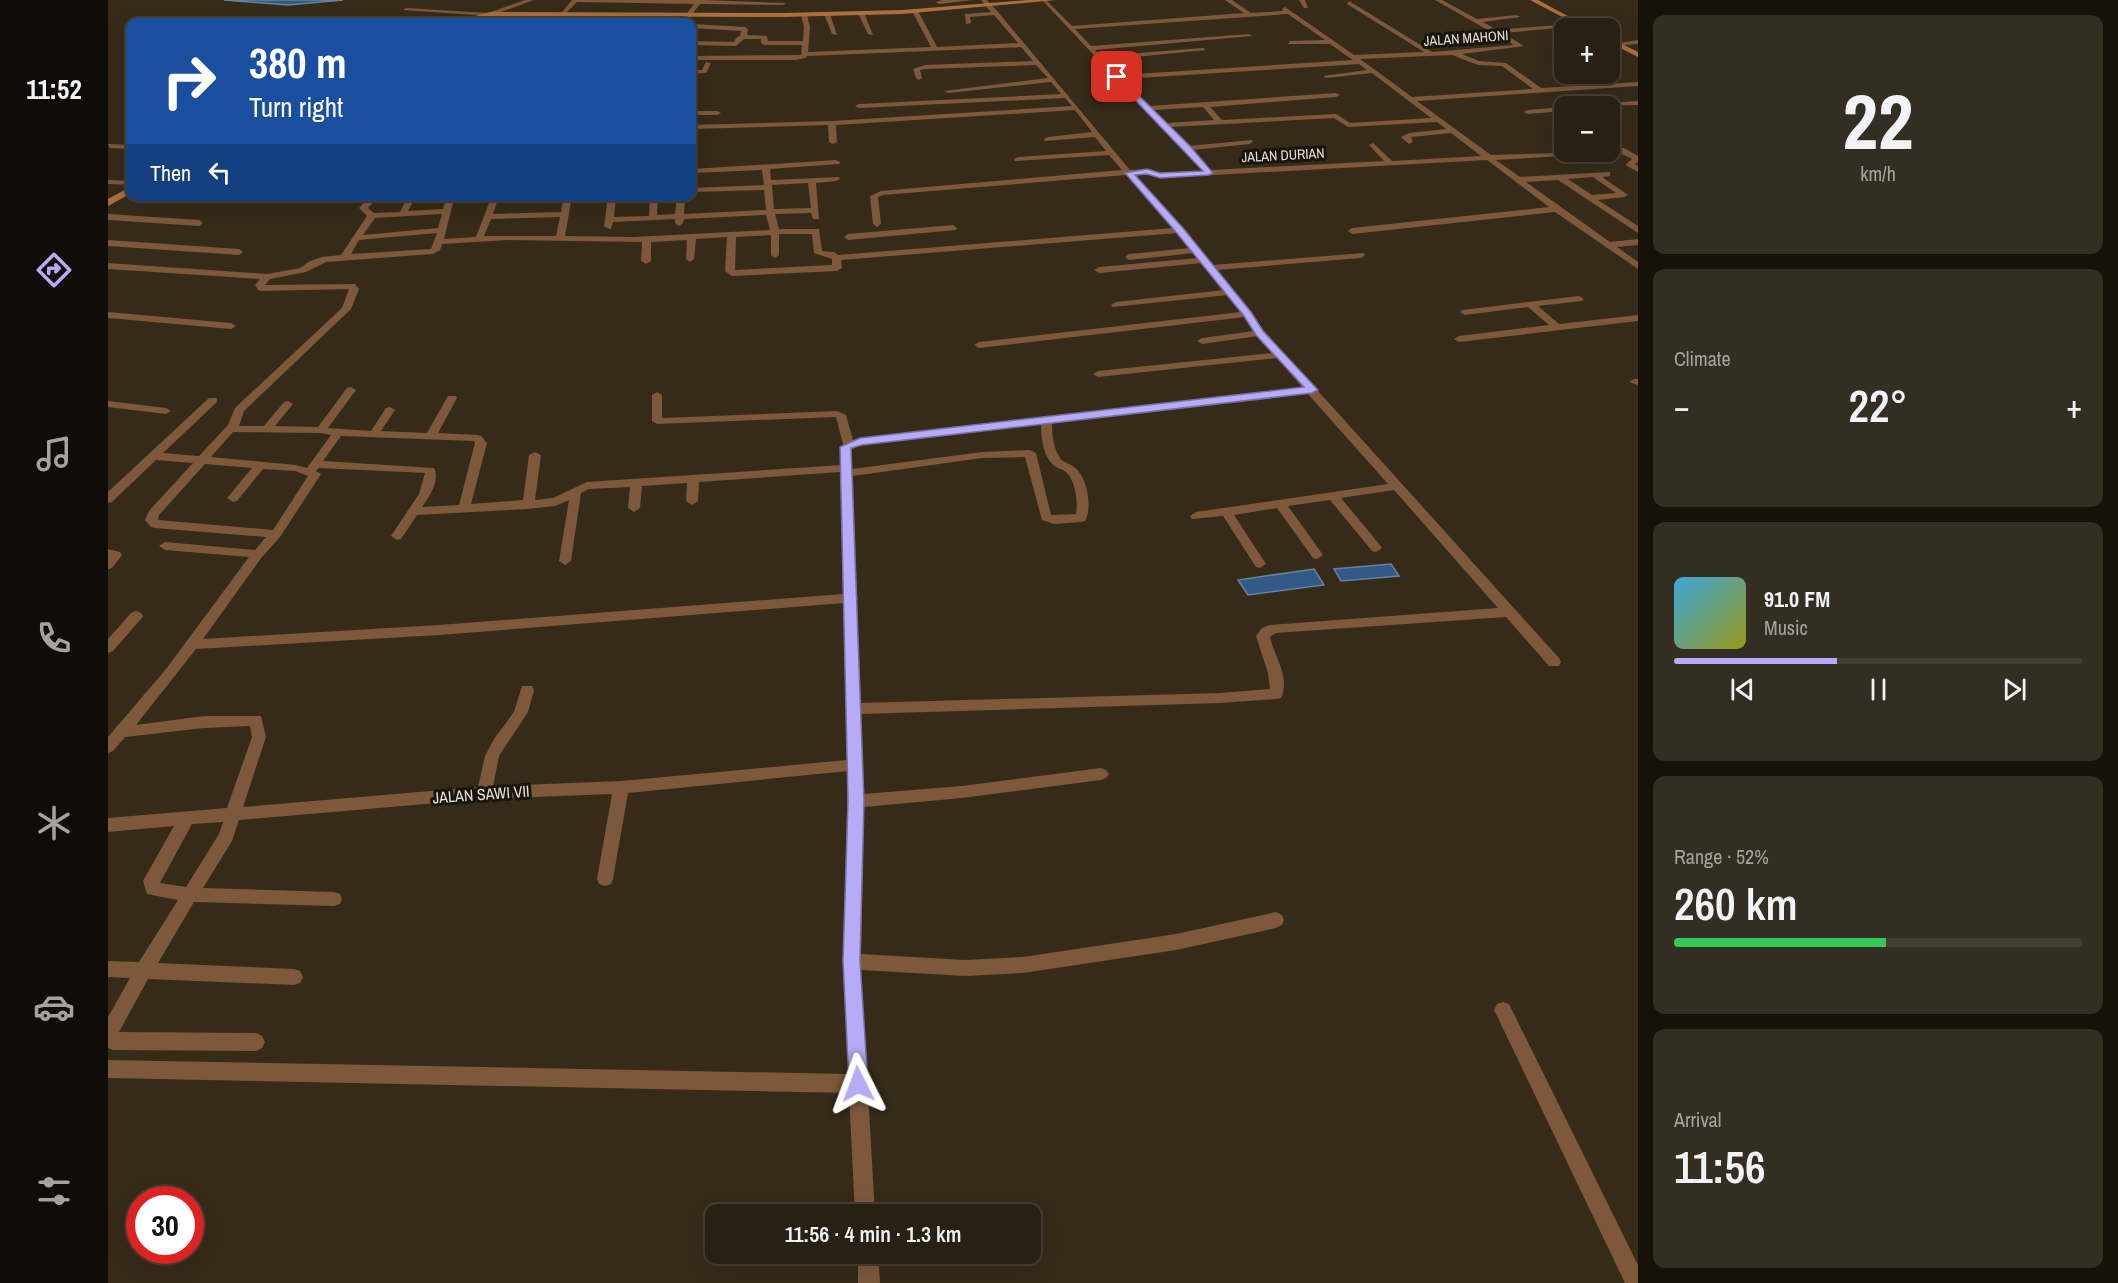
<!DOCTYPE html>
<meta charset="utf-8">
<style>
body{margin:0;font-family:"Archivo Narrow",sans-serif;background:#342d21;color:#f1f3f6;height:100vh;display:flex;flex-direction:column;font-size:22px;white-space:nowrap}
*{box-sizing:border-box;margin:0}
p{font-size:20px;color:#a5a3a0}
.icon{flex:none;width:33px;height:33px;fill:none;stroke:currentColor;stroke-width:2;stroke-linecap:round;stroke-linejoin:round}
.map{position:relative;flex:1;overflow:hidden}
.details{display:flex;flex-direction:column;gap:15px;padding:15px;background:#16120a;width:480px}
.details>*{flex:none}
.guide{position:absolute;left:18px;top:18px;width:570px;height:183px;border-radius:12px;box-shadow:0 6px 24px #0002,0 0 0 2px #443e33;background:#1a4fa0;color:#fff;overflow:hidden}
.fabs{position:absolute;left:1446px;top:18px;display:grid;gap:12px}
.fabs a{display:grid;place-items:center;width:66px;height:66px;border-radius:12px;background:#282013;box-shadow:0 6px 24px #0002,0 0 0 2px #443e33;font-size:30px}
.speed{position:absolute;left:18px;top:1186px;display:flex;gap:12px;font-size:30px;font-weight:700;text-align:center}
.speed>*{display:grid;place-content:center;width:78px;height:78px;border-radius:50%;background:#282013;box-shadow:0 6px 24px #0002,0 0 0 2px #443e33;line-height:1}
.speed .limit{border:9px solid #d22;background:#fff;color:#111}
.pin{position:absolute;display:grid;place-items:center;width:51px;height:51px;color:#fff;margin:-26px;border-radius:12px;box-shadow:0 3px 9px #0006}
.me{position:absolute;width:66px;margin:-33px;rotate:357deg;stroke-linejoin:round;filter:drop-shadow(0 0 4px #0008)}
.turn{display:flex;align-items:center;gap:21px;height:126px;padding:0 24px;font-size:27px}
.turn .icon{width:78px;height:78px;stroke-width:2.5}
.turn b{display:block;font-size:42px;line-height:51px}
.then{display:flex;align-items:center;height:57px;padding:0 24px;background:#0003;gap:12px;font-size:22px}
.big{font-size:45px;font-weight:600;line-height:1.1}
.details .widget{flex:1;display:flex;flex-direction:column;justify-content:center;gap:9px;min-width:0;padding:0 21px;border-radius:12px;background:#342d21}
.details .dial{align-items:center;gap:0}
.dial b{font-size:78px;line-height:1}
.song{display:flex;align-items:center;gap:18px}
.cover{width:72px;height:72px;border-radius:9px;background:linear-gradient(135deg,hsl(200 70% 55%),hsl(60 70% 35%))}
.played{height:6px;border-radius:3px;background:linear-gradient(90deg,#b7abf8 40%,#443e33 40%)}
.keys{display:flex;justify-content:space-around;direction:ltr}
.heat{display:flex;justify-content:space-between;align-items:center;font-size:33px;direction:ltr}
.charge{height:9px;border-radius:4px;background:linear-gradient(90deg,#34c759 52%,#443e33 0)}
.trip{position:absolute;left:597px;top:1204px;width:336px;height:60px;border-radius:12px;background:#282013;box-shadow:0 6px 24px #0002,0 0 0 2px #443e33;font-weight:600;line-height:60px;text-align:center}
main{display:flex;flex:1;min-height:0}
.tabs{display:flex;flex-direction:column;width:108px;justify-content:space-around;align-items:center;background:#100d08;color:#a5a3a0}
.tabs .icon{width:42px;height:42px}
.tabs .on{color:#b7abf8}
.tabs b{font-size:27px;color:#f1f3f6}
.map>svg:first-child{display:block}
</style>
<main>
<nav class="tabs">
<b>11:52</b>
<svg class="icon on" aria-label="directions" viewBox="0 0 24 24"><path d="M12 3l9 9-9 9-9-9zM9 14v-3h6M13 9l2 2-2 2"/></svg>
<svg class="icon" aria-label="music" viewBox="0 0 24 24"><path d="M9 18V5l10-2v13"/><circle cx="6" cy="18" r="3"/><circle cx="16" cy="16" r="3"/></svg>
<svg class="icon" aria-label="phone" viewBox="0 0 24 24"><path d="M5 4h4l2 5-3 2q2 4 5 5l2-3 5 2v4C11 20 4 13 5 4z"/></svg>
<svg class="icon" aria-label="climate" viewBox="0 0 24 24"><path d="M12 3v18M4 7l16 10M4 17L20 7"/></svg>
<svg class="icon" aria-label="car" viewBox="0 0 24 24"><path d="M5 17H2v-5l4-1 3-4h7l3 4 3 1v5h-3M9 17h6M6 11h13"/><circle cx="7" cy="17" r="2"/><circle cx="17" cy="17" r="2"/></svg>
<svg class="icon" aria-label="filters" viewBox="0 0 24 24"><path d="M4 7h16M4 17h16"/><circle cx="9" cy="7" r="2"/><circle cx="15" cy="17" r="2"/></svg>
</nav>
<div class="map">
<svg width="1530" height="1283" viewBox="0 0 1530 1283">
<rect width="100%" height="100%" fill="#362b19"/>
<g fill="#325985" stroke="#68819c" stroke-width="1.5">
<path d="M116,0H235L180,5Z"/>
<path d="M1283,564L1291,576L1233,581L1226,569Z"/>
<path d="M1206,569L1216,585L1140,595L1130,580Z"/>
</g>
<g fill="none" stroke-linecap="round" stroke-linejoin="round">
<g fill="#7d583b" fill-rule="evenodd">
<path d="M417,0H426L382,16L295,10L298,8L380,13Z"/>
<path d="M464,0H595L678,3L675,5L592,4L578,22H572L586,4L469,2L455,16H451Z"/>
<path d="M834,0H865L831,4L828,2Z"/>
<path d="M873,0H879L890,12L1022,170L1037,169L1053,174L1095,171L934,0H938L964,26L1136,13L1117,0H1124L1143,13L1175,11L1174,9L1177,7L1246,55L1316,52L1239,4L1241,1L1324,52L1406,45L1327,0H1334L1369,19L1409,15L1412,17L1375,22L1389,30L1473,23L1471,26L1395,33L1416,46L1354,54L1371,61L1398,63L1433,88L1530,82V86L1309,101L1383,155L1493,152L1489,154L1388,160L1412,177L1502,172V176L1494,177L1520,195L1516,197L1490,200L1530,226V233L1450,180L1418,182L1502,242L1530,239V245L1509,247L1530,262V269L1447,212L1244,234L1240,231L1244,228L1441,207L1379,160L1052,178L1036,173L1026,174L1105,265L1256,253L1257,255L1253,258L1109,270L1143,312L1156,331L1451,658L1453,662L1451,666H1441L1398,617L1168,633L1162,637C1166,656 1183,678 1173,698L1168,699L1112,703L753,714L755,794L854,786L993,768L998,770L1001,774L998,778L993,780L854,798L756,807L753,954L857,960L915,957L1068,934L1168,912L1174,915L1176,920L1174,925L1168,928L1068,950L915,973L857,976L753,970L767,1215H747L741,1093L0,1078V1060L741,1074L735,961L740,771L520,793L505,879L503,884L497,886L491,884L489,879L504,794L376,799L131,820L124,841L95,888L226,892L232,894L234,899L232,904L226,906L86,902L50,963L186,969L192,971L195,977L192,983L186,985L40,979L11,1032L148,1033L154,1036L157,1042L154,1048L148,1051L5,1050L0,1048V1017L22,978L0,977V961L31,962L70,900L39,894L35,881L66,826L0,832V818L119,808L144,737L142,726L96,728L17,737L5,751L0,753V737L58,669L141,557L57,550L51,546L57,542L147,550L158,537L47,528L43,527L37,520L41,511L85,463L48,460L4,502L0,503V492L101,398H109V402L55,453L91,456L120,425L127,408L234,308L241,289L153,291L150,290L147,285L152,279L0,269V263L159,274L192,268L202,261L214,257L233,255L259,216L251,208L262,196H271L260,208L266,213L292,212L298,200L297,196H305L306,200L300,211L335,209L339,196H347L346,198L464,196L457,236L526,237L662,230L658,215L576,219L575,223L571,226L567,223V219L505,222L503,229L496,227L500,196H508L506,217L541,216L542,196H550L549,215L567,214L569,196H577L576,214L658,210L656,190L584,192V188L656,185L654,170L584,173V169L728,160L732,162L731,164L662,169L663,180L731,177L732,179L728,181L708,183L711,219H705L703,213L667,214L671,229H711L714,251L726,252L730,255L1065,228L1018,175L775,195L770,197L773,224L769,227L765,224L762,196L773,191L1014,170L1001,155L907,161L906,159L910,157L998,151L987,137L937,141L936,139L940,137L984,132L967,110L728,125L729,142L725,144L721,142L720,125L584,129V125L724,121L964,106L957,98L751,108L747,106L751,104L953,94L943,82L840,93L836,91L940,78L928,65L817,69L812,70L814,78L811,80L808,78L805,69L817,65L925,61L913,47L699,56L697,58L687,60H584V56L693,55L694,45H656L653,43V39H636L628,46L584,45V41L626,42L628,38L632,36L633,31L584,28V24L637,27L640,29L639,35L659,36L660,41H695L696,27L693,15L696,13L699,15L702,27L700,52L823,47L804,11L807,9L810,11L829,47L910,43L886,15L862,17L863,23L858,24L857,14L883,12ZM1180,14L1217,40L1182,41L1180,44H1222L1245,60L1012,75L997,60L1098,50L1095,48L993,56L987,50L1144,36L1141,34L983,46L967,29ZM1344,55L1370,65L1394,66L1425,89L1304,97L1252,59ZM1251,64L1259,70L1215,76L1218,78L1264,73L1323,118L1242,123L1228,114L1114,120L1102,107L1228,97L1232,95L1228,93L1042,106L1015,79ZM1095,107L1106,120L1058,123L1046,110ZM1226,118L1240,127L1329,122L1338,129L1301,133L1293,137L1301,144L1305,142L1303,137L1343,133L1373,156L1284,161L1265,143L1261,145L1276,161L1103,170L1085,150L1141,144L1145,142L1144,140L1081,146L1063,127ZM1485,177L1508,193L1484,195L1460,179ZM700,183L703,208L666,209L664,185ZM455,200L453,212L385,214L389,202ZM345,203H381L368,237L336,239ZM334,214L330,228L255,235L267,218ZM452,217L448,236H376L383,219ZM329,233L323,249L243,254L251,240ZM1070,233L1082,248L1021,254L1017,257L1021,260L1086,253L1090,258L991,267L986,270L991,273L1094,263L1116,290L1008,302L1003,305L1005,307L1120,295L1133,312L871,342L866,345L871,348L1137,317L1146,331L1094,338L1089,341L1094,344L1150,336L1164,353L990,371L985,374L990,377L1169,358L1195,388L745,440L738,415L729,411L554,418V395L549,392L544,395V421L549,424L728,417L735,444L732,447L733,465L479,482L445,498L427,500L433,455L427,452L421,455L415,500L363,504L379,443L373,436L369,435L330,433L349,398L348,396H340L319,433L273,431L287,410L282,407L278,408L263,431L220,428L248,390L243,387L239,388L210,427L167,426L185,404L180,401L176,402L156,426H131L136,411L243,309L251,289L247,284L157,285L162,279L198,272L218,262L325,254L332,250L334,244L400,240L534,242L533,261L538,264L543,261V242L579,240L578,259L582,262L586,259L588,239L619,237L617,271L624,276L729,271L734,268L733,260ZM671,234H704L706,253L724,259V265L627,270L628,237L663,235V255L667,258L671,255ZM1200,394L1280,484L1088,512L1082,516L1084,519L1115,516L1148,567L1152,568L1158,564L1126,515L1169,508L1205,558L1209,559L1215,555L1180,506L1222,500L1264,551L1268,552L1274,548L1272,545L1233,498L1286,490L1390,608L1162,625L1154,628L1148,636L1160,673L1162,689L1112,693L752,703L749,601L750,598L749,595L745,476L874,458L917,457L934,520L946,524L973,522L977,521C985,507 979,476 966,467C960,462 954,463 951,456C945,446 944,434 944,423ZM933,424C933,438 935,458 948,467C952,469 957,470 960,474C968,484 970,503 968,514L943,515L928,453L922,450L874,452L744,469V449L754,444ZM125,432L213,433L223,435L199,468L188,465L103,457ZM233,436L366,441L367,443L351,505L314,507C322,496 332,481 326,468L215,461ZM97,464L144,468L119,498L125,502L129,501L155,469L187,471L200,476L165,530L50,520L51,515ZM211,468L317,473L311,494L283,536L289,540L293,539L309,515L420,509L447,506L461,500L451,561L457,565L463,561L473,493L481,489L522,487L520,508L526,512L532,508L534,486L579,483L578,501L584,505L590,501L591,482L732,472L736,594L331,625L95,639L154,557L172,537L213,474L208,471ZM736,603L739,760L513,781L385,786L391,756L420,712L426,690L424,686H414L406,712L386,739L377,756L370,787L135,807L158,737L153,716H96L28,725L88,649L331,635ZM115,822L111,834L78,887L52,883L84,824Z"/>
<path d="M1191,0H1197L1200,8H1196Z"/>
<path d="M753,11L756,13L765,35L760,34L750,13Z"/>
<path d="M719,12L722,14L729,35L724,34L716,14Z"/>
<path d="M1530,40V44L1508,46L1505,44Z"/>
<path d="M598,62L603,63L598,73L584,74V70H594Z"/>
<rect x="584" y="94" width="4" height="4"/>
<path d="M1530,101V105L1483,106L1487,104Z"/>
<path d="M1456,107V111L1420,114L1416,112L1420,110Z"/>
<path d="M584,111H609L613,113L609,115H584Z"/>
<path d="M0,144L22,145V149L2,148Z"/>
<path d="M1510,148H1516L1530,156V162L1527,164L1530,166V172L1519,166L1518,164L1524,159L1510,152Z"/>
<path d="M0,180L22,181V185L0,184Z"/>
<path d="M0,214L91,220L95,223L91,226L0,220Z"/>
<path d="M845,225L849,228L848,230L740,240L736,237L740,234Z"/>
<path d="M0,240L131,249L135,252L131,255L0,246Z"/>
<path d="M1471,296L1476,299L1474,301L1430,306L1451,324L1530,315V321L1351,342L1346,339L1351,336L1441,325L1420,307L1357,315L1352,312L1354,310Z"/>
<path d="M0,312L123,323L128,326L123,329L0,318Z"/>
<path d="M1526,379H1530V385L1521,382Z"/>
<path d="M0,401L58,408L63,411L58,414L0,407Z"/>
<path d="M0,549L12,552L14,555L4,568L0,569Z"/>
<path d="M28,611L33,613L35,616L33,619L5,651L0,653V639L23,613Z"/>
<path d="M1395,1002L1401,1004L1530,1265V1283H1517L1389,1016L1386,1010L1389,1004Z"/>
<path d="M750,1254H770L772,1283H750Z"/>
</g>
<g fill="#aa6e3f" fill-rule="evenodd">
<path d="M920,0H948L794,14L674,17L382,16L354,22H344L382,12L674,13L794,10Z"/>
<path d="M1422,0H1430L1482,28H1475Z"/>
<path d="M1502,38L1530,52V57L1502,43Z"/>
<path d="M22,187V194L0,206V199Z"/>
</g>
</g>
<path fill="#b7abf8" stroke="#776fa1" stroke-width="1.5" d="M1007,76H1011L1082,146L1105,173L1101,175L1052,178L1039,174L1027,175L1075,228L1143,312L1155,331L1210,390L1204,393L754,445L743,448L756,801L752,961L760,1084L757,1090L750,1093L744,1090L741,1084L735,961L740,801L732,447L752,438L1196,387L1148,335L1136,316L1068,232L1017,173L1039,169L1052,173L1095,171L1007,79Z"/>
<g text-anchor="middle" dominant-baseline="central" stroke-width="6" stroke-linejoin="round" paint-order="stroke">
<g font-size="14" fill="#e5ded3" stroke="#19140c">
<text transform="translate(1358 38) rotate(-4)">JALAN MAHONI</text>
<text transform="translate(1175 155) rotate(-3)">JALAN DURIAN</text>
</g>
<g font-size="16" fill="#e5ded3" stroke="#19140c">
<text transform="translate(373 794) rotate(-4)">JALAN SAWI VII</text>
</g>
</g>
</svg>
<div class="fabs">
<a>+</a>
<a>−</a>
</div>
<div class="speed"><div class="limit">30</div></div>
<div class="pin" style="left:1009px;top:77px;background:#d93025"><svg class="icon" aria-label="arrive" viewBox="0 0 24 24"><path d="M6 21V4h12l-3 4 3 4H6"/></svg></div>
<svg class="me" style="left:750px;top:1084px" viewBox="-20 -20 40 40"><path d="M0-17L14 15 0 8-14 15z" fill="#b7abf8" stroke="#fff" stroke-width="4"/></svg>
<div class="trip">11:56 · 4 min · 1.3 km</div>
<div class="guide">
<div class="turn"><svg class="icon" aria-label="right" viewBox="0 0 24 24"><path d="M7 20v-9h11M14 6l5 5-5 5"/></svg><div><b>380 m</b>Turn right</div></div>
<div class="then">Then<svg class="icon" aria-label="left" viewBox="0 0 24 24"><path d="M17 20v-9H6M10 6l-5 5 5 5"/></svg></div>
</div>
</div>
<section class="details">
<div class="widget dial"><b>22</b><p>km/h</p></div>
<div class="widget"><p>Climate</p>
<div class="heat"><a>−</a><b class="big">22°</b><a>+</a></div>
</div>
<div class="widget">
<div class="song"><i class="cover"></i><div><b>91.0 FM</b><p>Music</p></div></div>
<div class="played"></div>
<div class="keys"><svg class="icon" aria-label="previous" viewBox="0 0 24 24"><path d="M18 5L8 12l10 7zM5 5v14"/></svg><svg class="icon" aria-label="pause" viewBox="0 0 24 24"><path d="M8 5v14M16 5v14"/></svg><svg class="icon" aria-label="next" viewBox="0 0 24 24"><path d="M6 5l10 7-10 7zM19 5v14"/></svg></div>
</div>
<div class="widget"><p>Range · 52%</p><b class="big">260 km</b><div class="charge"></div></div>
<div class="widget"><p>Arrival</p><b class="big">11:56</b></div>
</section>
</main>
